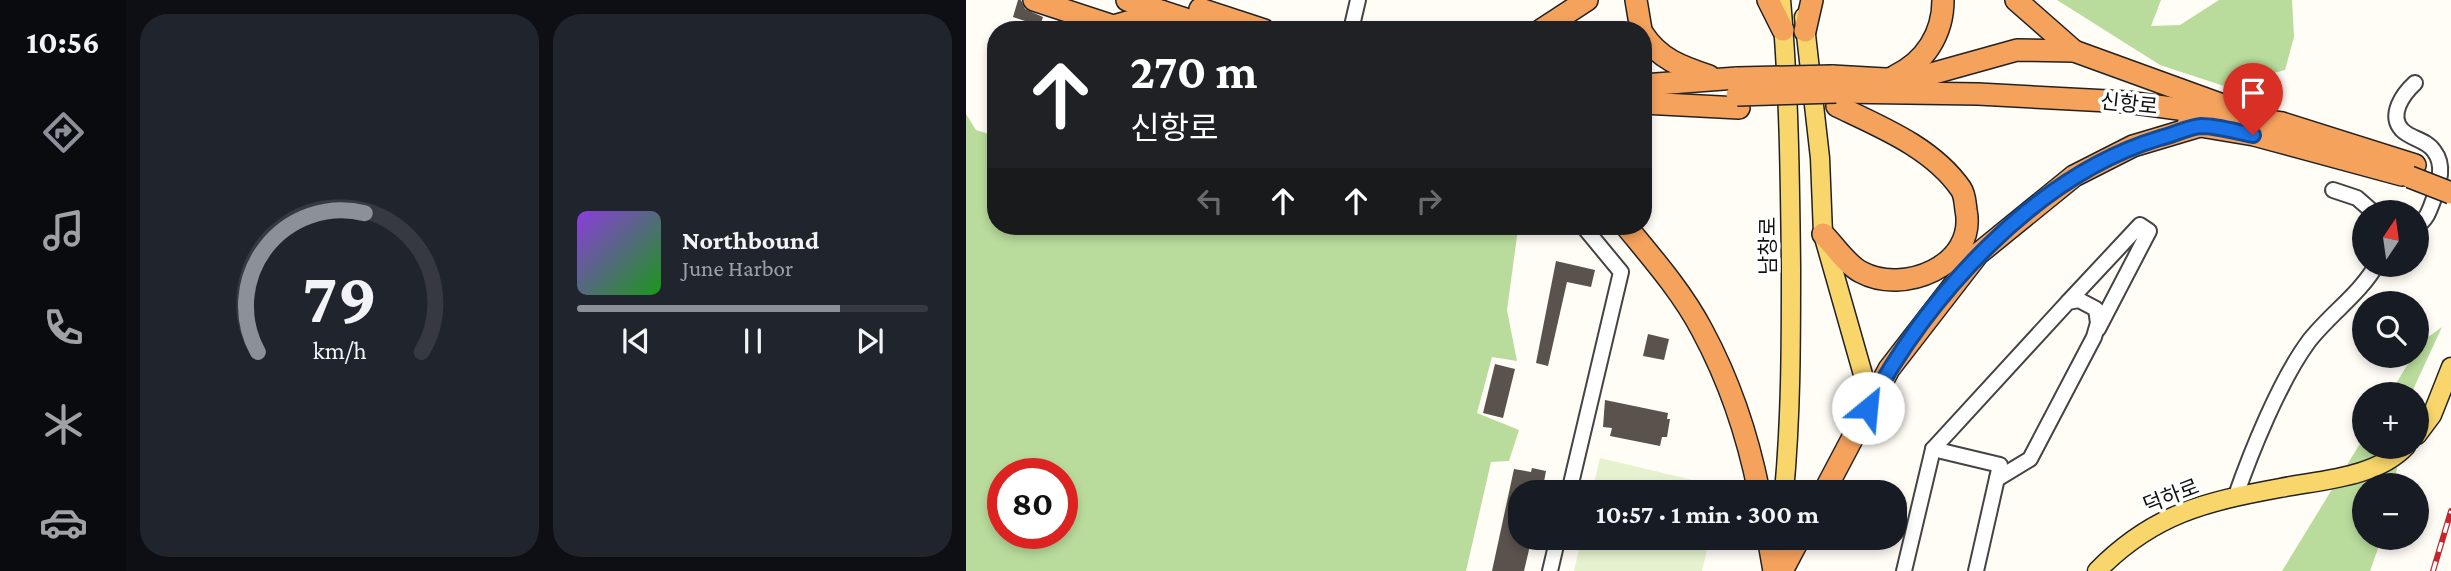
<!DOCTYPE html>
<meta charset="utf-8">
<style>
body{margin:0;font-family:"Crimson Pro","Noto Sans KR",serif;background:#20242c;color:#f1f3f6;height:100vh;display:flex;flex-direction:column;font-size:26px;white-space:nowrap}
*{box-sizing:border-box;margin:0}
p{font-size:23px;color:#9ea1a6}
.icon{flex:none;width:38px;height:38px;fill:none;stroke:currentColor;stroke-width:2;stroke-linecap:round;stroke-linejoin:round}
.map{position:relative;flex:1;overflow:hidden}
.side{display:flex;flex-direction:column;gap:14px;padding:14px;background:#0d0f14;width:840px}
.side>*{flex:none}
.top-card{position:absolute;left:21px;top:21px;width:665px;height:214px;border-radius:28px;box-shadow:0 4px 10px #0003;background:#202124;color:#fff;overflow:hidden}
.needle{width:46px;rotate:13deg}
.buttons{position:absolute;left:1386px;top:200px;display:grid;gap:14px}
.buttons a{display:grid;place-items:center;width:77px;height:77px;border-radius:50%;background:#171b24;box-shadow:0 4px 10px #0003;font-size:35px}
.speed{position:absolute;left:21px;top:458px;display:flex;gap:14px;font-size:35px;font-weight:700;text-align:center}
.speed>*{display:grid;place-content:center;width:91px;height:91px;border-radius:50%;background:#171b24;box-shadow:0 4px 10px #0003;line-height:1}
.speed .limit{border:10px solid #d22;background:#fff;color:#111}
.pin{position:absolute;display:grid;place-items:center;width:60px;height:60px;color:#fff;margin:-72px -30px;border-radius:50% 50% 50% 0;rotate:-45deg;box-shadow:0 0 7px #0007}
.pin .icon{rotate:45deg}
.me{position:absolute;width:77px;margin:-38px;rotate:28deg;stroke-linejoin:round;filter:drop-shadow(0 0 5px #0008)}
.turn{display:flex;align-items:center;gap:24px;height:147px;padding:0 28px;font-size:32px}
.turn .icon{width:91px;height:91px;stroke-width:2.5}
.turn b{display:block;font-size:49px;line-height:60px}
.lanes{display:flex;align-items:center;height:66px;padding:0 28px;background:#0003;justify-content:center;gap:35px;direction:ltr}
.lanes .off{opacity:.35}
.side .card{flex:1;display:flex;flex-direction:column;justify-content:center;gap:10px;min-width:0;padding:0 24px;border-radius:28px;background:#20242c}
.side .dial{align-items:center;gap:0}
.dial svg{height:182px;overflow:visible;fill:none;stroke:#363941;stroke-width:7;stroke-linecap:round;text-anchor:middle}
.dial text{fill:#f1f3f6;stroke:none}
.song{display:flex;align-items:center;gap:21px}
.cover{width:84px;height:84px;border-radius:10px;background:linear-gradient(135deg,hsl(270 70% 55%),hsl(120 70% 35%))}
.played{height:7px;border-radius:4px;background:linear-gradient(90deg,#8c9099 75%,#363941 75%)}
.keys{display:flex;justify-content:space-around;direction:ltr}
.side .tiles{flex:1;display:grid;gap:14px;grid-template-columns:repeat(2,1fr)}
.trip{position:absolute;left:542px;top:480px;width:399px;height:70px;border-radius:28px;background:#171b24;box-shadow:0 4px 10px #0003;font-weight:700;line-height:70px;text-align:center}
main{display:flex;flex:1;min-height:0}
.tab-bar{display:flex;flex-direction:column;width:126px;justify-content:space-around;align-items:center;background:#090b0e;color:#9ea1a6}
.tab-bar .icon{width:49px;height:49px}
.tab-bar .selected{color:#8c9099}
.tab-bar b{font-size:32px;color:#f1f3f6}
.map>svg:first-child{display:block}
</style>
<main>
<nav class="tab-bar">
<b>10:56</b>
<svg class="icon selected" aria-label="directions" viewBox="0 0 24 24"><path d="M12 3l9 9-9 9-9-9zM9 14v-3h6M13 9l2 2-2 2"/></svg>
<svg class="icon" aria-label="music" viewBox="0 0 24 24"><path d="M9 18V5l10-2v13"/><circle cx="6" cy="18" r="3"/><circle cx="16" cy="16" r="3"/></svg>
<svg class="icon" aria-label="phone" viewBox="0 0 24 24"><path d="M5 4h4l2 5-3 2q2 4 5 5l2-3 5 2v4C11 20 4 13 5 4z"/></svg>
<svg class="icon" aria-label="climate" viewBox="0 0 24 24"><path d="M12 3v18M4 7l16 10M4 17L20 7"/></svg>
<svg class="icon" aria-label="car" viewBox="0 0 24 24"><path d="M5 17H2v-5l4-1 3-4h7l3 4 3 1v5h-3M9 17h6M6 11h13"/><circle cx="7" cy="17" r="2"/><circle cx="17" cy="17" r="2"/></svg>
</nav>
<section class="side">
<div class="tiles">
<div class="card dial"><svg viewBox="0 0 100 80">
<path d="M14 69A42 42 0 1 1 86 69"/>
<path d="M14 69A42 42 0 0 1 61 8" stroke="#8c9099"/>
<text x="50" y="56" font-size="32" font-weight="700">79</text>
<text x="50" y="72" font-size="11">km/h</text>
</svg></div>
<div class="card">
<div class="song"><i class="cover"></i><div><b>Northbound</b><p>June Harbor</p></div></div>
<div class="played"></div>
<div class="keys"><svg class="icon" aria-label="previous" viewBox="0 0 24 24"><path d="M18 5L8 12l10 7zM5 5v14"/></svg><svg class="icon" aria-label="pause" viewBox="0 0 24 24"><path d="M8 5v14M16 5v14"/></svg><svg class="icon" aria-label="next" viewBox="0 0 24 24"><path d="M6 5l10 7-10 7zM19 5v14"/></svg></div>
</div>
</div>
</section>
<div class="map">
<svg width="1485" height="571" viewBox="0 0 1485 571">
<rect width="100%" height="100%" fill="#fffdf5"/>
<g fill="#b9dc9c" fill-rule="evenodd">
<path d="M1091,0H1195L1185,26L1214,25L1253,0H1326L1328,37L1319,70L1258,86L1194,65Z"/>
<path d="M0,114L10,130L30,136V226H557L551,236L541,310L551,361L526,357L511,413L553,430L543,461L525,462L500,571H0ZM37,474H96V534H37Z"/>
<path d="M1476,327L1445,394H1424L1447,355H1451L1454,343Z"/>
<path d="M1398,437V446H1435L1428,485H1398V537H1416L1404,571H1316Z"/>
</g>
<g fill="#e6f2cf">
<path d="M634,458L756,487L755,492H626Z"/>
<path d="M616,537H744L736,571H608Z"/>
</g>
<g fill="#5a524d">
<path d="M52,0H55L59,9L77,17L74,26L47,17Z"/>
<path d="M590,261L629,270L625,287L601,282L582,366L570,363Z"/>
<path d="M682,334L703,339L698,360L677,356Z"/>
<path d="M529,364L549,369L537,418L517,413Z"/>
<path d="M639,400L702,413L701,419H704L701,437H696L694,446L644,436L646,428L637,427Z"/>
<path d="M566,468L580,471L576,492H555V537H566L558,571H526L548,469L565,472Z"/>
</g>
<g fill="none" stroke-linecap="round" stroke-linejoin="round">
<g stroke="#444" stroke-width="18">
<g id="minor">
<path d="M385,30L392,0"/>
<path d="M1449,83C1437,94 1422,115 1436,130C1445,139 1461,140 1468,151C1479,165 1473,183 1468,198C1464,209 1461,220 1451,225"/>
<path d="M1367,190L1391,198L1407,212"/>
<path d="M1102,302L1174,225L1183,231L1132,329"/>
<path d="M967,449L1034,465L1010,571"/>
<path d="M603,492L655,272L617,226"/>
<path d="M1269,498C1285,452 1314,380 1343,341C1364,314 1394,294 1411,264"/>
<path d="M584,571L592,537"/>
<path d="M938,571L967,449L1102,302L1113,300L1130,309L1132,323L1128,337L1064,459L1031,479"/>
</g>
</g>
<g stroke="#222" stroke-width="21">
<g id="major">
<path d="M815,0C823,89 824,178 825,267C825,343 825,417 818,492"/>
<path d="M838,17L854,158L857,234L898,378L892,423"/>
<path d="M1451,435L1466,415L1485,367"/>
<path d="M1131,571C1187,514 1238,502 1314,488C1354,480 1410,478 1440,446"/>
</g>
</g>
<g stroke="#222" stroke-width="24">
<g id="highway">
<path d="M68,0L147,26L197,12"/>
<path d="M161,0L253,30"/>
<path d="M670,0L675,30"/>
<path d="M802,0L817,30"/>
<path d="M1050,0L1108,51"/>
<path d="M234,9L298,30"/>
<path d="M575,30L621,0"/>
<path d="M839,31L846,0"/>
<path d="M677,34C693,59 716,67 743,76"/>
<path d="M866,76L919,79L954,77L1051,50L1108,51L1254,104"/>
<path d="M929,76C959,62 977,34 977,0"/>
<path d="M677,85L771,78"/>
<path d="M870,92L1012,94L1161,102L1316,123L1449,165"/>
<path d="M677,103L773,108"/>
<path d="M1222,124L1288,135L1436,175"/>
<path d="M660,226C687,259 716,292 736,330C763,380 782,437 793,492"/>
<path d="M857,234C868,245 881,265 895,272C937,295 1011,266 1000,210C999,203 999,195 995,189C967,148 915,127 871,106"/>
<path d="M858,492L923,369L1012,254L1108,176L1167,146L1234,126"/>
<path d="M802,537L808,571"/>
<path d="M816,571L834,537"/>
</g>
</g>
<use href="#minor" stroke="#fff" stroke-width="14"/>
<use href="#major" stroke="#f9d66b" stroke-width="18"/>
<use href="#highway" stroke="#f5a25d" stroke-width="21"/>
<g stroke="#c4262e" stroke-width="6">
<path id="rail" d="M1467,571L1485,511"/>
</g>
<use href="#rail" stroke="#fff" stroke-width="3.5" stroke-dasharray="10" stroke-linecap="butt"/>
<g stroke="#222" stroke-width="24" stroke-linecap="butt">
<g id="highway-bridge">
<path d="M771,78L866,76"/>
<path d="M771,95L870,92"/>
<path d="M1444,177L1485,193"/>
</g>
</g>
<use href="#highway-bridge" stroke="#f5a25d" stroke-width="21"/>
</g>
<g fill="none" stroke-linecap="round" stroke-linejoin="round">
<g stroke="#114b97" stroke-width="18">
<path id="route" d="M902,408C961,296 1070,175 1194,138C1207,135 1222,127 1235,126C1252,126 1271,132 1287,135"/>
</g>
<use href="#route" stroke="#1a73e8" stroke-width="12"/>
</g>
<g text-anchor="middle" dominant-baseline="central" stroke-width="7" stroke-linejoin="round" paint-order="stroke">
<g font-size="21" fill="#111" stroke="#fff">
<text transform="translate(1163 104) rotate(6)">신항로</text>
<text transform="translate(802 246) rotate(-90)">남창로</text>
<text transform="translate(1205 496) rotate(-21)">덕하로</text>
</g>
</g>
</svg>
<div class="buttons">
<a><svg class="needle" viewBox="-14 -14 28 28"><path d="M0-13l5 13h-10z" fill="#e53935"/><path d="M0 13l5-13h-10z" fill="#9ea1a6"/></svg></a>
<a><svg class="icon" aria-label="search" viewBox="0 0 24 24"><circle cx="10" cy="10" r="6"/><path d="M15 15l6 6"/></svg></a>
<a>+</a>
<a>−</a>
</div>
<div class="speed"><div class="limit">80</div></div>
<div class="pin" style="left:1287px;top:135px;background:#d93025"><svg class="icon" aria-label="arrive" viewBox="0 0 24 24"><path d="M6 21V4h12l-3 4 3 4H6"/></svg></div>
<svg class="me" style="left:902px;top:408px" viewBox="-20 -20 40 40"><circle r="19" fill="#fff"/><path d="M0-13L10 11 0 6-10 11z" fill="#1a73e8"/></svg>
<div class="trip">10:57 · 1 min · 300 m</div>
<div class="top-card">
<div class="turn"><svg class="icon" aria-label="ahead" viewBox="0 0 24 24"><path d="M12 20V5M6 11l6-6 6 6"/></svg><div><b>270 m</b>신항로</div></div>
<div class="lanes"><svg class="icon off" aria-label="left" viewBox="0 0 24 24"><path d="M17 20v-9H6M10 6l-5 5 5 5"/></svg><svg class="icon" aria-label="ahead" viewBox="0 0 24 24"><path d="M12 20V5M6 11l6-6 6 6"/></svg><svg class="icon" aria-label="ahead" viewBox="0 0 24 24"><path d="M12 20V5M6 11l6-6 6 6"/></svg><svg class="icon off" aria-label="right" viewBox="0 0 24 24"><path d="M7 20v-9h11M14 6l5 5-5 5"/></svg></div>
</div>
</div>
</main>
